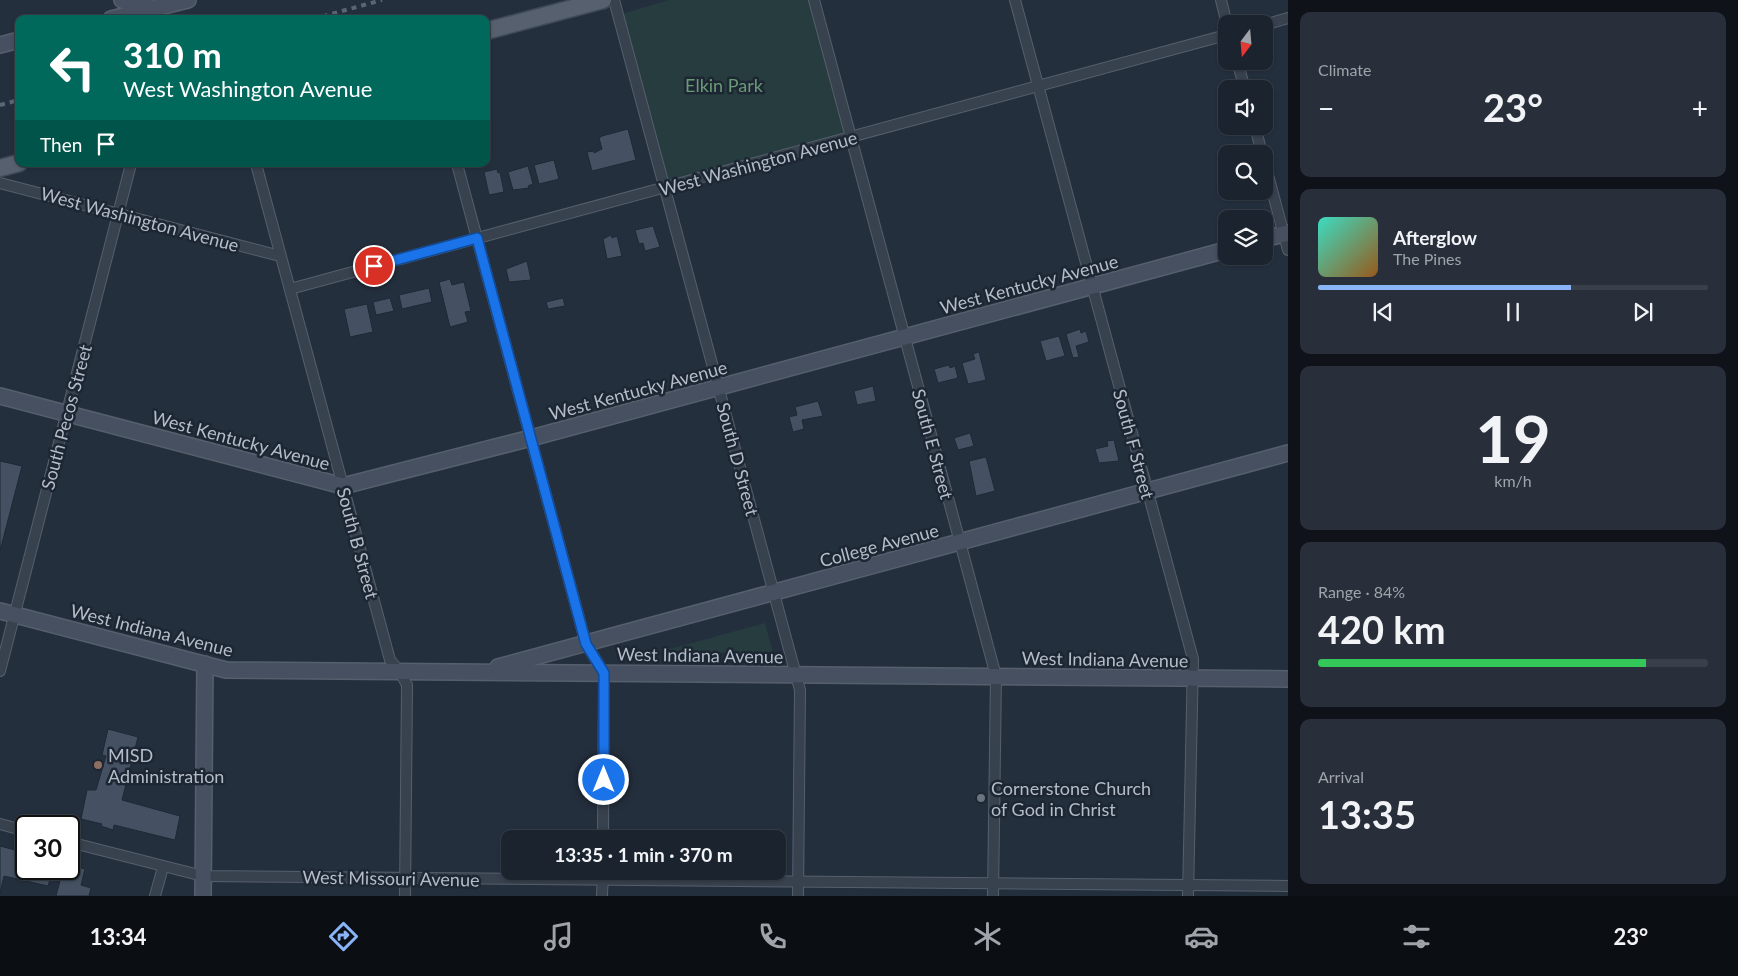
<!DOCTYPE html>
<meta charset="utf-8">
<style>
body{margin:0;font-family:Lato,sans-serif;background:#282f3a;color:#f1f3f6;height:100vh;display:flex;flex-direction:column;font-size:19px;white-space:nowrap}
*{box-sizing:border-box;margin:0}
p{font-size:16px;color:#a0a4aa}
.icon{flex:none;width:28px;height:28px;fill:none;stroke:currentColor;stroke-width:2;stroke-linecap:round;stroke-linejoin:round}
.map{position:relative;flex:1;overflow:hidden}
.drawer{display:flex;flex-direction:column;gap:12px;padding:12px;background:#0f1319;width:450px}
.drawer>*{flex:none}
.guide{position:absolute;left:15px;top:15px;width:475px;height:152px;border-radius:10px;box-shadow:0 1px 4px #0004,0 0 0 1px #39404a;background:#00695c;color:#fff;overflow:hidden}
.needle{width:32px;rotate:196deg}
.controls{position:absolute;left:1218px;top:15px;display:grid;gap:10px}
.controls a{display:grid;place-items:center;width:55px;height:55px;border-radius:10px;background:#1b232e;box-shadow:0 1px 4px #0004,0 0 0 1px #39404a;font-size:25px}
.speed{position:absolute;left:15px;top:815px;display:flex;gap:10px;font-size:25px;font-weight:700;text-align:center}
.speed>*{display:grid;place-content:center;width:65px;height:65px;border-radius:50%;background:#1b232e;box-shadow:0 1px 4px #0004,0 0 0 1px #39404a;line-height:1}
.speed .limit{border:2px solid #111;border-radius:8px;background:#fff;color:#111}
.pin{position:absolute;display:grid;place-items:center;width:42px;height:42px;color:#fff;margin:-21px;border:2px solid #fff;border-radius:50%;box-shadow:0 1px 5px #0007}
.me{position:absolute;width:55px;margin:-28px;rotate:0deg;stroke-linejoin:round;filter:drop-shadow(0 0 4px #0008)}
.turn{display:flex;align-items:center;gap:18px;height:105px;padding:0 25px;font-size:22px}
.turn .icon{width:65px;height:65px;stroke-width:2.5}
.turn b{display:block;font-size:35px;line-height:42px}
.then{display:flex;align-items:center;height:48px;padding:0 25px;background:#0003;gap:10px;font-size:19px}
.big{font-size:38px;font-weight:700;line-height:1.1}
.drawer .widget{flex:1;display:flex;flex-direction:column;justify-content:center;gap:8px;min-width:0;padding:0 18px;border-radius:10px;background:#282f3a}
.drawer .dial{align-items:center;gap:0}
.dial b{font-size:65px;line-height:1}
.song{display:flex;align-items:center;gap:15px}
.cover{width:60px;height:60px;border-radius:8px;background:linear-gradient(135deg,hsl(170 70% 55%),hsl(30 70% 35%))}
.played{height:5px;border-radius:2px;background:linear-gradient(90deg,#8ab4f8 65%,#39404a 65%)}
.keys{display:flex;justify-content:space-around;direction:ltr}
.heat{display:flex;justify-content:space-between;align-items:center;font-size:28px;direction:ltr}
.charge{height:8px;border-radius:4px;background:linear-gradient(90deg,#34c759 84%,#39404a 0)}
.trip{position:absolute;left:501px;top:830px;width:285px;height:50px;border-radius:10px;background:#1b232e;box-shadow:0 1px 4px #0004,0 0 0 1px #39404a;font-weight:700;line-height:50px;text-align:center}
.tab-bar{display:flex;height:80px;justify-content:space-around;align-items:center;background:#0b0e12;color:#a0a4aa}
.tab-bar .icon{width:35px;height:35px}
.tab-bar .on{color:#8ab4f8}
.tab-bar b{font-size:22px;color:#f1f3f6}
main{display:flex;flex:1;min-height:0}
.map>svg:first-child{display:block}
</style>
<main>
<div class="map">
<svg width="1288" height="896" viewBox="0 0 1288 896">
<rect width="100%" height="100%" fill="#242f3e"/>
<g fill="#263c3f">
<path d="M669,0H813L850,137L664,188L618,15Z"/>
<path d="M765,623L773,653L659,652Z"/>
</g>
<g fill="#455162" stroke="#1f2835">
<path d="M628,129L636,160L592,171L587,152L594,151V153L602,149L599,138L602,136Z"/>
<path d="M554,160L559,179L539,184L534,165Z"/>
<path d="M528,166L533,184L528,186L529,188L513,190L508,172Z"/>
<path d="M497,169L498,173L500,172L504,192L489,195L484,172Z"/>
<path d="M653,226L660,247L645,251L643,243L639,244L635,230Z"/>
<path d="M611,235L612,238L617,236L622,256L607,259L603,239Z"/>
<path d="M527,261L531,280L509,282L506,269Z"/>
<path d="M450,279L452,285L464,282L471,311L465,312L468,322L450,327L439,282Z"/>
<path d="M429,288L432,302L402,309L399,295Z"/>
<path d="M390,298L394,311L376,315L373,302Z"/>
<path d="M563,298L565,306L548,309L546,302Z"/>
<path d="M367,304L373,332L350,337L344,309Z"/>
<path d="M1080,329L1081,333L1086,331L1089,342L1076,346L1079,357L1073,358L1066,334Z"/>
<path d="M1059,336L1065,356L1046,361L1040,341Z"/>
<path d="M979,352L986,380L968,384L962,363L975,359L973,354Z"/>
<path d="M949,365L950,368L955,366L958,378L938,383L934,369Z"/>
<path d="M873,386L876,401L857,405L854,391Z"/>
<path d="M818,401L823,416L802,420L804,429L793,432L789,417L797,415L795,407Z"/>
<path d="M970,433L974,446L958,450L954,438Z"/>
<path d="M1114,440L1119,461L1099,463L1095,449L1108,446L1107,441Z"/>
<path d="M986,457L995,491L976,496L969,461Z"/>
<path d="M0,461L22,466L0,551Z"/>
<path d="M108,729L138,737L122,800L180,816L175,840L114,825L113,830L101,826L102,824L81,819L87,790H96L106,756L102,755Z"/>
<path d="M0,846L26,853V869H53L48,886L4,876L0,893Z"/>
<path d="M69,865L85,869L81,885L91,888L89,896H56L63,869H69Z"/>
</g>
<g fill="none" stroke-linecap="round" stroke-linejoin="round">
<g stroke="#565f6c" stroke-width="12">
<g id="street">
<path d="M614,0L800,690L798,896"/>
<path d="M814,0L996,676L993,896"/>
<path d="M1015,0L1193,659L1188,896"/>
<path d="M1221,0L1227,24"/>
<path d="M1264,25L1288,18"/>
<path d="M1237,61L1245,89"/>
<path d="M1255,126L1262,154"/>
<path d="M1264,160L1288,250"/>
<path d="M256,164L390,660L400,672L407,685L405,896"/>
<path d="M457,164L586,644L604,673L603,839"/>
<path d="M0,183L280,256"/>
<path d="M290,289L1226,35"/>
<path d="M0,671L131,164"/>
<path d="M0,824L26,831"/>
<path d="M69,842L203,876L1288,886"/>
<path d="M155,896L163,867"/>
<path d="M602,896L603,871"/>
</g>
</g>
<g stroke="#565f6c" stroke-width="18">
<g id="secondary">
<path d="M122,0L152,8"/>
<path d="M111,19L188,0"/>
<path d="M0,45L19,40"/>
<path d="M1264,239L1288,233"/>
<path d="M0,396L343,486L531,438L1226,250"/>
<path d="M0,611L226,670L1288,679"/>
<path d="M498,667L1288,453"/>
<path d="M203,896L205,664"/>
</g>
</g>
<g stroke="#414a57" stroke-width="19">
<g id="primary">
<path d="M486,31L603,0"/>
<path d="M0,168L19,163"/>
</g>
</g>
<use href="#street" stroke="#38414e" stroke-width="10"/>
<use href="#secondary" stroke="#465061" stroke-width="15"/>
<use href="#primary" stroke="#56606e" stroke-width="16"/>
<g stroke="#5a6575" stroke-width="4" stroke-dasharray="5 5" stroke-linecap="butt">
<path d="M313,19L382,0"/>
<path d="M0,105L19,100"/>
</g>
</g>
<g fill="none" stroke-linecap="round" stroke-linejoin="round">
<g stroke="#114b97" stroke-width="12">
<path id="route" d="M374,266L477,238L586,644L604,673V780"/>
</g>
<use href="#route" stroke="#1a73e8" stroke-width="9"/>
</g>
<circle fill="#8d6e63" stroke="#1d2633" stroke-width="2" cx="98" cy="765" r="5"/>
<circle fill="#6b7280" stroke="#1d2633" stroke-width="2" cx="981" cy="798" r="5"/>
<g text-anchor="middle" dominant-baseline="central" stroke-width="5" stroke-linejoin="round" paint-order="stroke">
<g font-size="18" fill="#6b9a76" stroke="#1d2633">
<text x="724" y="85">Elkin Park</text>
</g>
<g font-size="18" fill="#b4bcc9" stroke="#1d2633">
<text transform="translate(758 163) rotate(-15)">West Washington Avenue</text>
<text transform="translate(140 219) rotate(15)">West Washington Avenue</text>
<text transform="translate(1029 284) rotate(-15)">West Kentucky Avenue</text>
<text transform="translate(638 390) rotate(-15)">West Kentucky Avenue</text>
<text transform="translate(66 417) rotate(-75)">South Pecos Street</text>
<text transform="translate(241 440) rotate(15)">West Kentucky Avenue</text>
<text transform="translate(933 444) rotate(75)">South E Street</text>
<text transform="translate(1134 444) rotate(75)">South F Street</text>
<text transform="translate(738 459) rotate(75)">South D Street</text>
<text transform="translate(358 543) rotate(75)">South B Street</text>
<text transform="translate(879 545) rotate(-15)">College Avenue</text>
<text transform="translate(152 630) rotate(14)">West Indiana Avenue</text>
<text transform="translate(700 655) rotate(1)">West Indiana Avenue</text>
<text transform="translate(1105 659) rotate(1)">West Indiana Avenue</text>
<text transform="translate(391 878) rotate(1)">West Missouri Avenue</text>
</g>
<g font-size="18" fill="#b4bcc9" stroke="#1d2633" text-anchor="start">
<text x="108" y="755">MISD<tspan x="108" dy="21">Administration</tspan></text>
<text x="991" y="788">Cornerstone Church<tspan x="991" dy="21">of God in Christ</tspan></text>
</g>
</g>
</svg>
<div class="controls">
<a><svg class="needle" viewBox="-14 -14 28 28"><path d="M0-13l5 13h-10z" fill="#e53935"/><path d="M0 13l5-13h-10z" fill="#a0a4aa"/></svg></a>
<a><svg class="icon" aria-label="sound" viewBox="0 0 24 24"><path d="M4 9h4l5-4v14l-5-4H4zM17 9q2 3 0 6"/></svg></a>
<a><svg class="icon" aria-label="search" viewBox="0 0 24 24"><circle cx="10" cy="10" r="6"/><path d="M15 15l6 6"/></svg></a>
<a><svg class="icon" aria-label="layers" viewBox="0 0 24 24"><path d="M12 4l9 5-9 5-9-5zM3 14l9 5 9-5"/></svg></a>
</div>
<div class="speed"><div class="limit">30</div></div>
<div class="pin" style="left:374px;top:266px;background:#d93025"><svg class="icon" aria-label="arrive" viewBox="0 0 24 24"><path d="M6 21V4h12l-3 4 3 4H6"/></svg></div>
<svg class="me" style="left:604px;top:780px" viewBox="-20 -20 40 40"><circle r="17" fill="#1a73e8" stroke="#fff" stroke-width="3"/><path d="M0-11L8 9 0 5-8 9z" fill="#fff"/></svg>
<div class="trip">13:35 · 1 min · 370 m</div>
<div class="guide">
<div class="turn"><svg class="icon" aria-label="left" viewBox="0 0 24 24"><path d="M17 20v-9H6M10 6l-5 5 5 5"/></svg><div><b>310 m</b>West Washington Avenue</div></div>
<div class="then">Then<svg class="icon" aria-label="arrive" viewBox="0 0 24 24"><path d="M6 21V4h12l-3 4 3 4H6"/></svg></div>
</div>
</div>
<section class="drawer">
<div class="widget"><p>Climate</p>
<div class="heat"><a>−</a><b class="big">23°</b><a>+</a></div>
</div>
<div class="widget">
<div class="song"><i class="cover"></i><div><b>Afterglow</b><p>The Pines</p></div></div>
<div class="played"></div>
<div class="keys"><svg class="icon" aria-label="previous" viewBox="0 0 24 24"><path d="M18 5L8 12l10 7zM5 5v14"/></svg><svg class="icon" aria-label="pause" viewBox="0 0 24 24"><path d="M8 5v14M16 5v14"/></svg><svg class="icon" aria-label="next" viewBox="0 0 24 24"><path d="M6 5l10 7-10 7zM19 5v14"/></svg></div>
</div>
<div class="widget dial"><b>19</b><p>km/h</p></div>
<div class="widget"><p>Range · 84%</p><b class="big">420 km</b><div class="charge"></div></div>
<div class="widget"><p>Arrival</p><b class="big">13:35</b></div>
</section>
</main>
<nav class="tab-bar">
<b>13:34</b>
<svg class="icon on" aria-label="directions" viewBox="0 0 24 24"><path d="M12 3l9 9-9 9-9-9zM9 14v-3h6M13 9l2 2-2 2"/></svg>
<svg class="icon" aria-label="music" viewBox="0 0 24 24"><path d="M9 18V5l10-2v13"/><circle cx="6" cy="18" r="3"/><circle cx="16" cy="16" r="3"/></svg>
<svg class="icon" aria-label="phone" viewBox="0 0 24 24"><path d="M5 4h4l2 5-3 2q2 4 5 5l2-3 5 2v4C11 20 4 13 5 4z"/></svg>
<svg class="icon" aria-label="climate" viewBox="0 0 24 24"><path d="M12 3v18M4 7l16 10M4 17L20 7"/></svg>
<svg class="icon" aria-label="car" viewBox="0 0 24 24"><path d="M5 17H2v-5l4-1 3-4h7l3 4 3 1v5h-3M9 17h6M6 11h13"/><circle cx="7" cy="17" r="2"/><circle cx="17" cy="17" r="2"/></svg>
<svg class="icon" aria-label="filters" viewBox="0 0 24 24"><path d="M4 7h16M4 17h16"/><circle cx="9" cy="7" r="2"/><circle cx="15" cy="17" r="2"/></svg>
<b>23°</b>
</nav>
